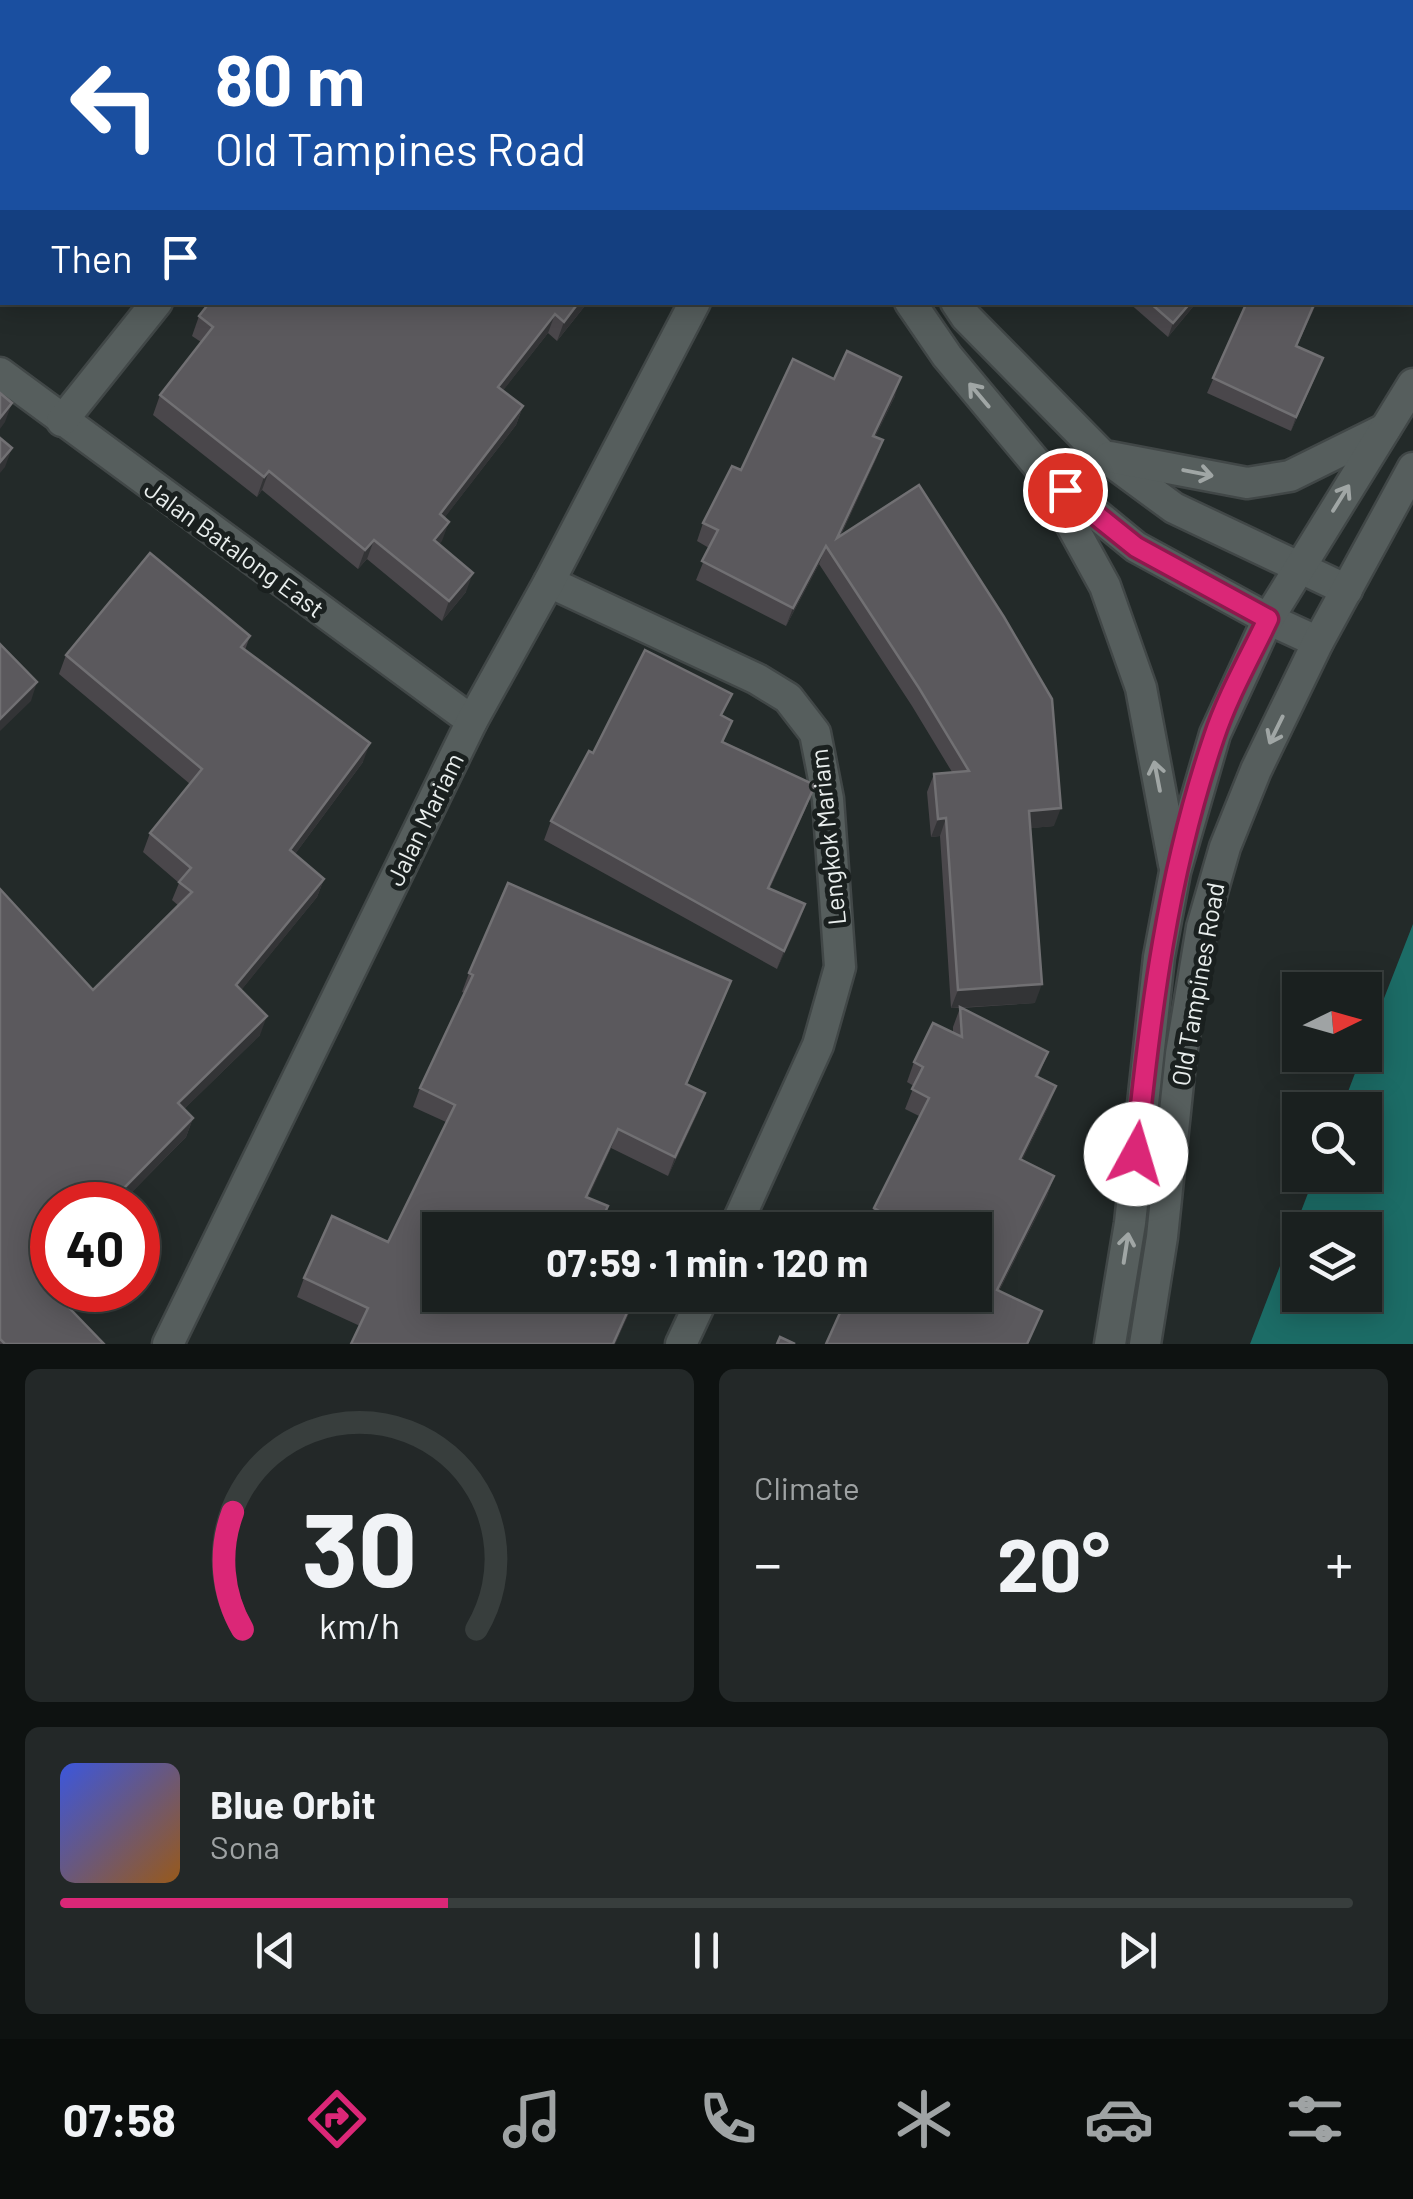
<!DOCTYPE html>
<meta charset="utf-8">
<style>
body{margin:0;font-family:Barlow,sans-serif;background:#232828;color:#f1f3f6;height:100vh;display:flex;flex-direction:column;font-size:38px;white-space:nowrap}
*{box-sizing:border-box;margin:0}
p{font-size:32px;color:#9fa3a4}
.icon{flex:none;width:55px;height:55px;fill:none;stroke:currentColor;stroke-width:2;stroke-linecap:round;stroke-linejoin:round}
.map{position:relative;height:1344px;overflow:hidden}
.panel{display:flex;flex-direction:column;gap:25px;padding:25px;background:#0e1211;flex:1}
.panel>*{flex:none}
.banner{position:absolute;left:0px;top:0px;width:1415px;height:305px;box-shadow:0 5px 25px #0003,0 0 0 2px #383e3d;background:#1a4fa0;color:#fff;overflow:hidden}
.needle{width:65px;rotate:85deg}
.fabs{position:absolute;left:1282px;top:972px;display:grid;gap:20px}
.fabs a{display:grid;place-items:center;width:100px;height:100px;border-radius:0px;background:#1a201f;box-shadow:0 5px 25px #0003,0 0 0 2px #383e3d;font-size:50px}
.speed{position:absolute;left:30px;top:1182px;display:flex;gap:20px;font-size:50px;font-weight:700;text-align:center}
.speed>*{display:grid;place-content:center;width:130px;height:130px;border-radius:50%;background:#1a201f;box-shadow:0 5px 25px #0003,0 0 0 2px #383e3d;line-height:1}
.speed .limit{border:15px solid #d22;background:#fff;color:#111}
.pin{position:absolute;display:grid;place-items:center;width:85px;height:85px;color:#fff;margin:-42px;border:5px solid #fff;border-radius:50%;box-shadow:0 2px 10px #0007}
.me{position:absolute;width:110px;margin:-55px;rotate:6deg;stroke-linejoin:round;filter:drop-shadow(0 0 8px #0008)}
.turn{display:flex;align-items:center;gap:35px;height:210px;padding:0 50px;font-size:45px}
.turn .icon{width:130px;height:130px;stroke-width:2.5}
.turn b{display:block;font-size:70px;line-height:85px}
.then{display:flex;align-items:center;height:95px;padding:0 50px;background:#0003;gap:20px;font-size:38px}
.big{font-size:75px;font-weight:700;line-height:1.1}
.panel .tile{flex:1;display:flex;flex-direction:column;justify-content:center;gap:15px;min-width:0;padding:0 35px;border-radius:15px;background:#232828}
.panel .dial{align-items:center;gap:0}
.dial svg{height:260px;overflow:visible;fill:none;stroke:#383e3d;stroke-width:7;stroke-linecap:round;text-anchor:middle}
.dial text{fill:#f1f3f6;stroke:none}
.song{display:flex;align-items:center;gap:30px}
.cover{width:120px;height:120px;border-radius:15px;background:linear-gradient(135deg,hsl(230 70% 55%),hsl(30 70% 35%))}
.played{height:10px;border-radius:5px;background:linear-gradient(90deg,#db2777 30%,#383e3d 30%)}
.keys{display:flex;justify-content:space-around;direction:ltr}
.heat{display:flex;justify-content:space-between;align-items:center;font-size:55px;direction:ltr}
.panel .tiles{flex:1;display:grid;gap:25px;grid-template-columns:1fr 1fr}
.tile:last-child{grid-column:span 2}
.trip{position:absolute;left:422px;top:1212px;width:570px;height:100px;border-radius:0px;background:#1a201f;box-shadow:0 5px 25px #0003,0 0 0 2px #383e3d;font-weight:700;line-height:100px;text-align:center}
.menu{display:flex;height:160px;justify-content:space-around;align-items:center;background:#0a0d0c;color:#9fa3a4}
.menu .icon{width:70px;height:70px}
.menu .selected{color:#db2777}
.menu b{font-size:45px;color:#f1f3f6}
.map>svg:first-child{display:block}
</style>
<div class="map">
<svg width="1413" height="1344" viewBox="0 0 1413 1344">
<rect width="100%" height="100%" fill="#232a29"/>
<path fill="#1c6c66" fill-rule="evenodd" d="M1413,924V1344H1250L1315,1175H1365V1110H1341L1362,1055H1365V1047ZM1300,1230H1365V1295H1300Z"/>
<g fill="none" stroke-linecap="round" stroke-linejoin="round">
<g stroke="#414747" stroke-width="35">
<g id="street">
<path d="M222,0L225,2"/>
<path d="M1062,0L1063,2"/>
<path d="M397,2L399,0"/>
<path d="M1382,2L1384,0"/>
<path d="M0,373L472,721"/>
<path d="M62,421L157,302"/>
<path d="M549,582L757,679L788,698L815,733L828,799L840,967L818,1045L734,1230"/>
<path d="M168,1344L472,721L549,582L695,302"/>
<path d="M681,1344L704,1295"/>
</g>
</g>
<g stroke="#414747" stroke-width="35">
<g id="secondary">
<path d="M725,0L726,2"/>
<path d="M767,0L768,2"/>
<path d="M910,302L947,356L1042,470L1136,547L1268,619L1318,642"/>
<path d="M956,302L966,317L1102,455L1174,508L1347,590"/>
<path d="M1110,457L1247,483L1290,476L1385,429"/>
<path d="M1049,484L1105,586L1141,688L1174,864"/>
<path d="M1110,1344L1130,1223L1159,957L1175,872L1215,734L1268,619L1413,384"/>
<path d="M1145,1344L1162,1237L1181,1054L1202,927L1225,847L1256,770L1318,642L1413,468"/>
</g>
</g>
<use href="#street" stroke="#565e5d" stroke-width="30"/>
<use href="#secondary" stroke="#565e5d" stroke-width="30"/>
</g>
<g fill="#4a474b">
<path d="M0,0L2,2V256L0,254Z"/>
<path d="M1177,0H1282L1280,2H1181Z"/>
<path d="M210,302H588L557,341L548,333L503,390L523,406L516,425L444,518L449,522L439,544L466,592L442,621L367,559L358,569L262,490L257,497L153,415L160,395L201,342L192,336L199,316Z"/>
<path d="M1128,302H1197L1168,337Z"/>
<path d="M1247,302H1317L1297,346L1317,373L1291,431L1207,393Z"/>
<path d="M834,379L895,396L875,437L883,440L876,459L840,537L1054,826L1031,828L1035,1003L961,1008L1048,1052L1038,1077L1049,1105L1022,1160L1054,1176L1047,1196L999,1291L1034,1330L1028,1344H826L975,1230H871L866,1228L874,1208L919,1116L905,1109L914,1086L907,1082L914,1062L953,1032V1027L960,1008H951L940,836L931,837L927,792L934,774L952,772L912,706L819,564L786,626L696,580L709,548L697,541L703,523L741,470Z"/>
<path d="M250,636L245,650L363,762L295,854L324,879L317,897L241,990L260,1035L184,1109L193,1118L186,1137L129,1195L52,1290H64L58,1295L104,1344H0V889L93,990L179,906L172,900L179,883L143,852L150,833L190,784L59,674L66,655Z"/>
<path d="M723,716L724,743L808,803L770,888L805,904L777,969L544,840L551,821L593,753Z"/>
<path d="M469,973L731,981L687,1084L705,1093L698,1112L668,1176L611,1148L588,1197L608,1206L602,1224L440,1295H637L615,1344H351L360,1326L297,1297L304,1278L388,1242L446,1122L413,1107L420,1088L465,993L462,992Z"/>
</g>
<g fill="#333436">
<path d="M579,302H588L557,341L564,322Z"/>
<path d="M1191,302H1197L1168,337L1173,323Z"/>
<path d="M555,314L548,333L491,406L498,387Z"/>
<path d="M1323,358L1317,373L1291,431L1296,417Z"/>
<path d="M901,377L895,396L867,454L873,436Z"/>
<path d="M12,403L5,422L0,429V418Z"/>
<path d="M523,406L516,425L432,534L440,514Z"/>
<path d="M883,440L876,459L830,557L837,538Z"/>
<path d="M12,448L5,467L0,473V462Z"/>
<path d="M269,471L262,490L257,497L264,477Z"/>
<path d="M449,522L442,541L427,560L434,540Z"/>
<path d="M374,540L367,559L358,569L365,550Z"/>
<path d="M826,546L819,564L786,626L793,608Z"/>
<path d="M473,573L466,592L442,621L449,601Z"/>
<path d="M37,682L31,701L0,731V719Z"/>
<path d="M370,743L363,762L284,869L290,850Z"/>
<path d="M815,785L808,803L762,906L768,888Z"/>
<path d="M1061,808L1054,826L1023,829L1029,811Z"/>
<path d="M946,818L940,836L931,837L938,819Z"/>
<path d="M324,879L317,897L230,1004L236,985Z"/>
<path d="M805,904L799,923L777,969L784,951Z"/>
<path d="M731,981L724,1000L679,1103L686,1084Z"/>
<path d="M1042,984L1035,1003L951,1008L958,990Z"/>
<path d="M267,1016L260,1035L171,1122L178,1103Z"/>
<path d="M1056,1086L1049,1105L1013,1179L1020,1159Z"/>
<path d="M705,1093L698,1112L668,1176L675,1157Z"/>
<path d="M193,1118L186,1137L119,1205L123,1189Z"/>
<path d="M618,1129L611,1148L580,1216L586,1197Z"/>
<path d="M1054,1176L1047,1196L989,1310L997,1290Z"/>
<path d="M635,1295H637L615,1344H613Z"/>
</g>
<g fill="#5b595d" stroke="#717073" stroke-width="2.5">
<path d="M0,0H211L214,2H2V230L0,228Z"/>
<path d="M473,0H634L632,2H471Z"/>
<path d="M907,0H1032L1033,2H908Z"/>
<path d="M1200,0H1276L1274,2H1203Z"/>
<path d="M1413,68V237H1412V69Z"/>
<path d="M210,302H579L564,322L555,314L498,387L523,406L440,514L449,522L434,540L473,573L449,601L374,540L365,550L269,471L264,477L160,395L213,327L199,316Z"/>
<path d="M1149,302H1191L1173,323Z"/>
<path d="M1247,302H1315L1296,346L1323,358L1296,417L1213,378Z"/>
<path d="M847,351L901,377L873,436L883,440L837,538L919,485L1004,617L1052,699L1061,808L1029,811L1042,984L958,990L946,818L938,819L934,774L969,771L919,688L826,546L793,608L702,561L718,530L703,523L732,466L741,470L793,359L834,379Z"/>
<path d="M0,393L12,403L0,418Z"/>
<path d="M0,438L12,448L0,462Z"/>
<path d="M150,553L250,636L241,647L370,743L290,850L324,879L236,985L267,1016L178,1103L193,1118L123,1189L138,1204L52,1205V1290L104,1344H5L0,1339V889L93,990L192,892L179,882L191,868L150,833L202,769L66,655Z"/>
<path d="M0,644L37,682L0,719Z"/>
<path d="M645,650L732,694L721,715L732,721L722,742L815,785L768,888L805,904L784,951L551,821L589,751L593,753Z"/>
<path d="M508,883L731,981L686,1084L705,1093L675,1157L618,1129L586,1197L608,1206L600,1223L614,1230H440V1295H635L613,1344H351L368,1308L304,1278L332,1216L388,1242L455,1105L420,1088L473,975L469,973Z"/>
<path d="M960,1007L1048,1052L1036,1076L1056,1086L1020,1159L1054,1176L997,1290L1042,1311L1027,1344H826L848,1295H975V1230H877L884,1214L874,1208L929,1098L912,1089L923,1067L914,1062L933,1023L962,1037Z"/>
<path d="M780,1337L795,1344H777Z"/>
</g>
<defs><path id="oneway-shaft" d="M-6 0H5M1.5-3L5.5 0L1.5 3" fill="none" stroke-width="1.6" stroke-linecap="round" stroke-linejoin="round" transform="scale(2.5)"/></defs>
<g stroke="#a0a6a5">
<use href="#oneway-shaft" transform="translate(979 395) rotate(-130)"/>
<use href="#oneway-shaft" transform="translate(1198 473) rotate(11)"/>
<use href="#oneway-shaft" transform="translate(1341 498) rotate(-58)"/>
<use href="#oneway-shaft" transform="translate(1276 730) rotate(116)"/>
<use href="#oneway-shaft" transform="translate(1157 776) rotate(-101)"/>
<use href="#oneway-shaft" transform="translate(1126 1248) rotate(-81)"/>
</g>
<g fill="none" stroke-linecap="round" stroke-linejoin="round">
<g stroke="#8e194d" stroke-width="25">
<path id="route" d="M1065,490L1136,547L1268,619C1250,657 1227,697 1214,737C1168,872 1150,1012 1136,1154"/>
</g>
<use href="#route" stroke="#db2777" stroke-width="18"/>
</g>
<g text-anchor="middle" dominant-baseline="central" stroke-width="10" stroke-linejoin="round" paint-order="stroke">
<g font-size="25" fill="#e9eeed" stroke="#1a201f">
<text transform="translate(235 548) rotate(36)">Jalan Batalong East</text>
<text transform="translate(424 819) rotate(-64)">Jalan Mariam</text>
<text transform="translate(827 837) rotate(-96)">Lengkok Mariam</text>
<text transform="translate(1197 984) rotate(-80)">Old Tampines Road</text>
</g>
</g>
</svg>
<div class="fabs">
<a><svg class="needle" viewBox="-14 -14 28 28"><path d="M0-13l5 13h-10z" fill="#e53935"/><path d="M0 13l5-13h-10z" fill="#9fa3a4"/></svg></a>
<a><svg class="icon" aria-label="search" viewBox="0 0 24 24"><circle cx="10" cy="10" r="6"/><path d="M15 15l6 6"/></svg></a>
<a><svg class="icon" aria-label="layers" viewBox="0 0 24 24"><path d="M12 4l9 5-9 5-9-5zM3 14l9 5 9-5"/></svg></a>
</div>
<div class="speed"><div class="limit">40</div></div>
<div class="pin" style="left:1065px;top:490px;background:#d93025"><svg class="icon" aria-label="arrive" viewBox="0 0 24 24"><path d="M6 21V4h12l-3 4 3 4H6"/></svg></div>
<svg class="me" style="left:1136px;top:1154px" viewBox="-20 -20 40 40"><circle r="19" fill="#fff"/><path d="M0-13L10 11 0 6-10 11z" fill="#db2777"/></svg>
<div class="trip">07:59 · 1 min · 120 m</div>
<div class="banner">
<div class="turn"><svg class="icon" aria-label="left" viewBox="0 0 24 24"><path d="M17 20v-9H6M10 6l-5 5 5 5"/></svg><div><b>80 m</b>Old Tampines Road</div></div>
<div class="then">Then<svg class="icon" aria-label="arrive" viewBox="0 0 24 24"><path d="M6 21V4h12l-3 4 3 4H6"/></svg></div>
</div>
</div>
<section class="panel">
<div class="tiles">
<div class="tile dial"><svg viewBox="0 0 100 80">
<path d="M14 69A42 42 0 1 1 86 69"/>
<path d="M14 69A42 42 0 0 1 11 33" stroke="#db2777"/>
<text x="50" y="56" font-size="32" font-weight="700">30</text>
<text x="50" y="72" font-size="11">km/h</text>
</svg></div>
<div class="tile"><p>Climate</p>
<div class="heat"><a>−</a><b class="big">20°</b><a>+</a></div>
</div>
<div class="tile">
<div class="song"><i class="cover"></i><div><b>Blue Orbit</b><p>Sona</p></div></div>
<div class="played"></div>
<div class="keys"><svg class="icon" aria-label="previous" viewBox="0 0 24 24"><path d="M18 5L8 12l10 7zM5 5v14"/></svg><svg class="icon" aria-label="pause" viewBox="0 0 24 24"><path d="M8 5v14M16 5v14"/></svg><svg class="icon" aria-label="next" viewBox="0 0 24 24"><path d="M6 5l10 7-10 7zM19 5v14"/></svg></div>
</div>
</div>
</section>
<nav class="menu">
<b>07:58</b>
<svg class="icon selected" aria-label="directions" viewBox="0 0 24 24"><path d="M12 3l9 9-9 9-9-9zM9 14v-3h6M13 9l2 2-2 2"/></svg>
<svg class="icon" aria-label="music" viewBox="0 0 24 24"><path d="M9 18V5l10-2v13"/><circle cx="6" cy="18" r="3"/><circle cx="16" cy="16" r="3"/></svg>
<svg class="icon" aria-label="phone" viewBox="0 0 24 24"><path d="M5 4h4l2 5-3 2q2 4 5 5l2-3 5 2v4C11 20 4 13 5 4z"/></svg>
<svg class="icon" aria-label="climate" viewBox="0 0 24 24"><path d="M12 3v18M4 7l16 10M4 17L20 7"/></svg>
<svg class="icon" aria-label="car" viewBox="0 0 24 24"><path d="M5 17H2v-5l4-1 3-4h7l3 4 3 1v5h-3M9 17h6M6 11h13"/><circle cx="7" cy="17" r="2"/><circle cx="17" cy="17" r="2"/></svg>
<svg class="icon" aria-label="filters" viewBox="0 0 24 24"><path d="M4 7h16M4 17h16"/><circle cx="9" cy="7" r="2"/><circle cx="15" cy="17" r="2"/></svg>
</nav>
